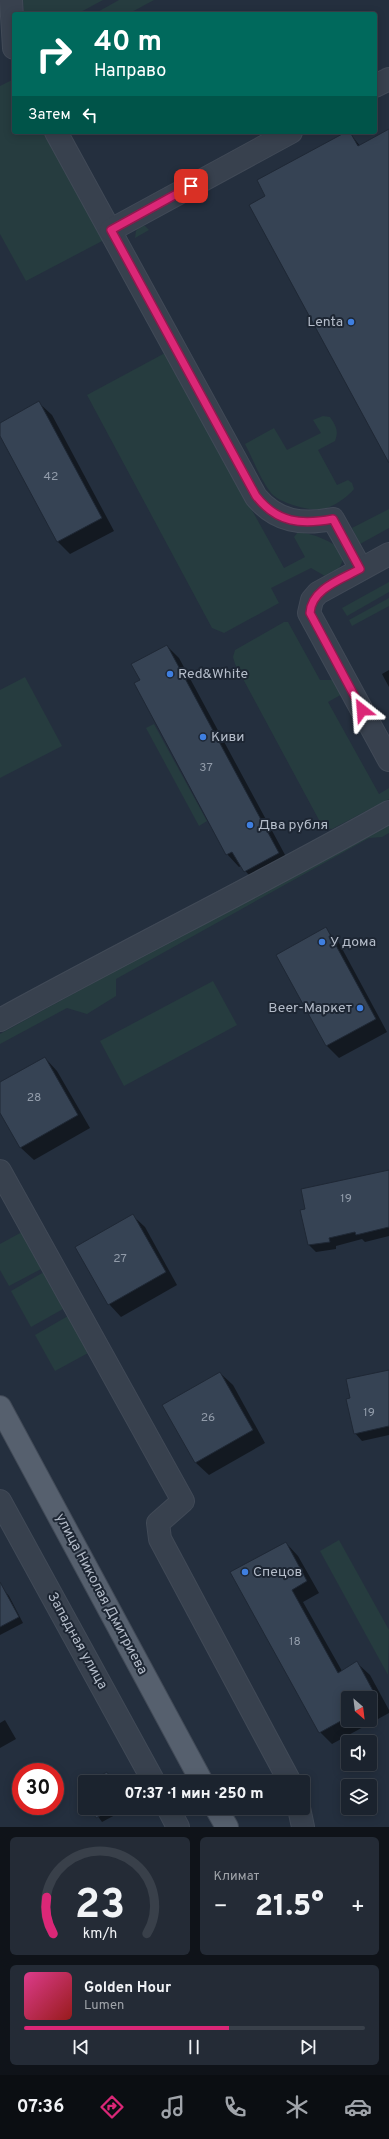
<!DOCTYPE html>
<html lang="ru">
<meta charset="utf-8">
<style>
body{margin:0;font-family:Overpass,sans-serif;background:#242b36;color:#f1f3f6;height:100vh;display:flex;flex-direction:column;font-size:15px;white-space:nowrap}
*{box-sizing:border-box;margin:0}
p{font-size:13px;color:#a0a4aa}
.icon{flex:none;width:22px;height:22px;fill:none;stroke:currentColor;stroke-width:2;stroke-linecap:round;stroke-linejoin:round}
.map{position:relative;height:1827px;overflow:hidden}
.details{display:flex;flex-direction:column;gap:10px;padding:10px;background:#0f1319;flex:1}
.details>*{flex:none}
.banner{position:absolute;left:12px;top:12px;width:365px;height:122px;border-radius:4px;box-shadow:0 2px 10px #0003,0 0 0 1px #39404a;background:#00695c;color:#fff;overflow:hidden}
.needle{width:26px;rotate:152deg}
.tools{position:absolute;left:341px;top:1691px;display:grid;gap:8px}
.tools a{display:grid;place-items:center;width:36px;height:36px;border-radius:4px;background:#1b232e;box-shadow:0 2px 10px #0003,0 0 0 1px #39404a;font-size:20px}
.speed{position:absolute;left:12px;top:1763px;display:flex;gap:8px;font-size:20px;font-weight:700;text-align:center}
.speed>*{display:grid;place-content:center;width:52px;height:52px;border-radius:50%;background:#1b232e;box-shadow:0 2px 10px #0003,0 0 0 1px #39404a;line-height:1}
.speed .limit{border:6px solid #d22;background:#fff;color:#111}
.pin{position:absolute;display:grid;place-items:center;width:34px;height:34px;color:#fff;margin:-17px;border-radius:8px;box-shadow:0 2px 6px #0006}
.me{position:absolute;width:44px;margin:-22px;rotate:332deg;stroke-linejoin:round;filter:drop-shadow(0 0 3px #0008)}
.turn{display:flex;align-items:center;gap:14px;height:84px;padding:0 16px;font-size:18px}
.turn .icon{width:52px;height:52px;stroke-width:2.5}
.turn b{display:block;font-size:28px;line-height:34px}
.then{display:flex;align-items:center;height:38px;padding:0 16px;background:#0003;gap:8px;font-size:15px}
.big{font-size:30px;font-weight:800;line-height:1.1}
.details .card{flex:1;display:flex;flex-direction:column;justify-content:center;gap:6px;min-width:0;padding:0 14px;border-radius:6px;background:#242b36}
.details .dial{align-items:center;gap:0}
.dial svg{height:104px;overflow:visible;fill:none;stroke:#39404a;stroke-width:7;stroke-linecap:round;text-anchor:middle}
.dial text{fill:#f1f3f6;stroke:none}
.song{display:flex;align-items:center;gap:12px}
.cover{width:48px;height:48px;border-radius:6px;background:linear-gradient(135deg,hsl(330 70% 55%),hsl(0 70% 35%))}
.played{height:4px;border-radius:2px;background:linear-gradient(90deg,#db2777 60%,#39404a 60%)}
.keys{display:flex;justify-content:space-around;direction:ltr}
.heat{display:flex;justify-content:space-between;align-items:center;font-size:22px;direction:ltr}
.details .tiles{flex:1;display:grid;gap:10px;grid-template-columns:1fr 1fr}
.card:last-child{grid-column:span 2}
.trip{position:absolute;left:78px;top:1775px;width:232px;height:40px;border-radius:4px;background:#1b232e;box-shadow:0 2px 10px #0003,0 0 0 1px #39404a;font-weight:800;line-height:40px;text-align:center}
.tab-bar{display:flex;height:64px;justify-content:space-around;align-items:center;background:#0b0e12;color:#a0a4aa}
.tab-bar .icon{width:28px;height:28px}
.tab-bar .active{color:#db2777}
.tab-bar b{font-size:18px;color:#f1f3f6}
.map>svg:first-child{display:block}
</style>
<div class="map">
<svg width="389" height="1827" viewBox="0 0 389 1827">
<rect width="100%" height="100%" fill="#242f3e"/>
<g fill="#263c3f">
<path d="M23,0H103L77,14H24Z"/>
<path d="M119,0H154L128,14H94Z"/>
<path d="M14,79V132H46L104,240L26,281L0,234V86Z"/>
<path d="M141,225L145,226L149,230L135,238L136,231Z"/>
<path d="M165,353L284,568L305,557L294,537L298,532C316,534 330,541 345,552C342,565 339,573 325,576L311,568L271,588L279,603L224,633L212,628L87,395Z"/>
<path d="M323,416L330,417C336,426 339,431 335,441L318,450L337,485L348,480L352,483L354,489C348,497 330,509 320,510C307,510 279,503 271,493C260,479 253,459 245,444L274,428L287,450L321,433L313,420Z"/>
<path d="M389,509V528L360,544L352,528Z"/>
<path d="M389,582V592L347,616L342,608Z"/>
<path d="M389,598V606L352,626L349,620Z"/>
<path d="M284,622H288L320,680H336L344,693L328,702L379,794L389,788V799L332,829L326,828L319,820L235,664L233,657L235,650Z"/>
<path d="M25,677L62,746L0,778V690Z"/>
<path d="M154,724L207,821L199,826L146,728Z"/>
<path d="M389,820V833L382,837L369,838L116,979V996L87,1014L67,1008L0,1044V1034Z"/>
<path d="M213,981L237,1025L124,1086L100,1041Z"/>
<path d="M22,1232L41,1269L9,1286L0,1270V1244Z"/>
<path d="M44,1272L63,1309L31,1327L11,1291Z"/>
<path d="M68,1316L88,1353L55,1371L35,1335Z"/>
<path d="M339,1540L389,1630L388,1675L320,1551Z"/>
</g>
<g fill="#0007" fill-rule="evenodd">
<path d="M389,130V450L266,197L349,132L360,146Z"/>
<path d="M39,403L52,415L114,531L70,554L58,542L0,434V424Z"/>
<path d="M167,646L179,658L291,866L257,884L241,866L239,867L227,854L141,680Z"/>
<path d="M389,670V687L382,674Z"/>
<path d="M325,929L338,941L387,1032L339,1058L327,1046L277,955Z"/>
<path d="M45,1058L57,1071L90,1128L34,1160L21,1148L0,1110V1084Z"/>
<path d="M389,1171V1236L365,1242L362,1239L336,1246V1249L316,1252L309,1245Z"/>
<path d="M132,1215L145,1227L177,1285L121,1317L109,1304Z"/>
<path d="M389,1371V1435L362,1441L355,1433L351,1399Z"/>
<path d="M220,1373L233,1385L265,1443L209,1475L196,1463L163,1405Z"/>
<path d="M286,1543L298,1556L319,1593L303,1602L342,1671L357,1663L370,1675L389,1710V1713L332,1744L320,1732L232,1573ZM348,1698H370V1720H348Z"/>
<path d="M4,1590L9,1596L23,1623L0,1635V1592Z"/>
<path d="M5,1720L16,1739L0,1748V1723Z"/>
<path d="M107,1773L114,1782H90Z"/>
<path d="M92,1808H128L102,1822Z"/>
</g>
<g fill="#364354" stroke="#1f2835">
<path d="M389,129V463L249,205L265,196L257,180L346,132H350L358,146Z"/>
<path d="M39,401L102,518L57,542L0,436V423Z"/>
<path d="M167,645L279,853L244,872L232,852L226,855L134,683L140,680L131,664Z"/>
<path d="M326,927L376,1019L326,1046L276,955Z"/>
<path d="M45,1057L78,1115L20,1148L0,1113V1082Z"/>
<path d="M389,1170V1227L356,1235L355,1232L329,1238L330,1242L308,1245L300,1210L305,1209L301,1189Z"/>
<path d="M133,1214L166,1272L108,1305L75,1247Z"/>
<path d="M389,1370V1426L354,1434L346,1399L350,1398L346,1379Z"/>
<path d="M220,1372L253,1430L195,1463L162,1405Z"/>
<path d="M286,1542L307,1581L292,1590L338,1673L357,1661L378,1700L370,1704V1698H348V1717L319,1733L230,1572Z"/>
<path d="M0,1582L19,1617L0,1627Z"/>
<path d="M107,1772L113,1782H88Z"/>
<path d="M85,1784V1797L79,1787Z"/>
<path d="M91,1808H114L96,1818Z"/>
</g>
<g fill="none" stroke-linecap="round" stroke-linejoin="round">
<g stroke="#414a57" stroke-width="24">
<g id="minor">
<path d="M11,0L14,48"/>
<path d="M375,86L389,79"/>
<path d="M56,132L256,497C277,522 302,525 333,519L361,569"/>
<path d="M111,230L291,132"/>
<path d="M389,554L318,593L312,600L309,613L389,760"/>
<path d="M0,1020C129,949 261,884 389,812"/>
<path d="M0,1171L183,1501L158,1523L160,1539L290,1782"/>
<path d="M0,1501L154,1782"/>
<path d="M168,1808L178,1827"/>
<path d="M299,1808L303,1827"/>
</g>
</g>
<g stroke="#414a57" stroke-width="24">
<g id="major">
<path d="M0,1407L202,1782"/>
<path d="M216,1808L227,1827"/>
</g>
</g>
<use href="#minor" stroke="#38414e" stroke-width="22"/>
<use href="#major" stroke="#56606e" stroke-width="22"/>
</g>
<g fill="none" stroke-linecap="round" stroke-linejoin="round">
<g stroke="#8e194d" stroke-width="10">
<path id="route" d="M191,186L111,230L256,496C277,523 301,525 333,519L360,569C342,579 311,589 310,613L362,710"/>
</g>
<use href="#route" stroke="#db2777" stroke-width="7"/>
</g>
<g fill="#3f7fe0" stroke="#1d2633" stroke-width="1.5">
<circle cx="351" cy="322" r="4"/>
<circle cx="170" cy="674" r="4"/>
<circle cx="203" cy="737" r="4"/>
<circle cx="250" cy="825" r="4"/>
<circle cx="322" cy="942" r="4"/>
<circle cx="360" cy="1008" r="4"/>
<circle cx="245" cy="1572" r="4"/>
</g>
<g text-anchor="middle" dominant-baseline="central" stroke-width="4" stroke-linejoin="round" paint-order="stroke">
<g font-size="12" fill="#929caa">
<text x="51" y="477">42</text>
<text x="206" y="768">37</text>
<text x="34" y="1098">28</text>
<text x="346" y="1199">19</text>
<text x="120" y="1259">27</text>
<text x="369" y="1413">19</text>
<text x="208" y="1418">26</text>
<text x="295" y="1642">18</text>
</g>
<g font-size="14" fill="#b4bcc9" stroke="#1d2633" text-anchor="start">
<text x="343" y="322" text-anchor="end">Lenta</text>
<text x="178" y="674">Red&amp;White</text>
<text x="211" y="737">Киви</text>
<text x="258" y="825">Два рубля</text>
<text x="330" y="942">У дома</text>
<text x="352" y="1008" text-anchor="end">Beer-Маркет</text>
<text x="253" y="1572">Спецов</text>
</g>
<g font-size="14" fill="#b4bcc9" stroke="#1d2633">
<text transform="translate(101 1594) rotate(62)">улица Николая Дмитриева</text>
<text transform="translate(77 1641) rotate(61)">Западная улица</text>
</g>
</g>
</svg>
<div class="tools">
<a><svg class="needle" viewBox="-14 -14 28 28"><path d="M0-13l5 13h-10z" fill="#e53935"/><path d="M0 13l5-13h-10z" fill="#a0a4aa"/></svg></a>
<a><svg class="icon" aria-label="sound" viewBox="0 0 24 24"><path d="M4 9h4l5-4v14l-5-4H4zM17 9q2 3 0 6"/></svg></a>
<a><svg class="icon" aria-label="layers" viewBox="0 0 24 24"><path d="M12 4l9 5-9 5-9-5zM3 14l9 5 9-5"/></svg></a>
</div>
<div class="speed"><div class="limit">30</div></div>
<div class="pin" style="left:191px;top:186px;background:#d93025"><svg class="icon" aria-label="arrive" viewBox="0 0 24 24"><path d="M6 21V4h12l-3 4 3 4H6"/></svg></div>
<svg class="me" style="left:362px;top:710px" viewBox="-20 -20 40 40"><path d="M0-17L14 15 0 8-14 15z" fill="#db2777" stroke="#fff" stroke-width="4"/></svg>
<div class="trip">07:37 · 1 мин · 250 m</div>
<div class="banner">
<div class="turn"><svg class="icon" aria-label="right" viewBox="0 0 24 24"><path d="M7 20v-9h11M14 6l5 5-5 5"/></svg><div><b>40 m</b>Направо</div></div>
<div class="then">Затем<svg class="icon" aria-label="left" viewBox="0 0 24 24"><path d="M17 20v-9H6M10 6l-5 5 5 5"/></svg></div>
</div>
</div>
<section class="details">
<div class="tiles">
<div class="card dial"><svg viewBox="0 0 100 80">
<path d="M14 69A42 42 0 1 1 86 69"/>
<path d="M14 69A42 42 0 0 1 9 41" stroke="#db2777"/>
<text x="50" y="56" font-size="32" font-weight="700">23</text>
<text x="50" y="72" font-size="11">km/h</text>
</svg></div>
<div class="card"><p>Климат</p>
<div class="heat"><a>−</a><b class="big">21.5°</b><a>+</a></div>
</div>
<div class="card">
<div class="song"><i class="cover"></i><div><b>Golden Hour</b><p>Lumen</p></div></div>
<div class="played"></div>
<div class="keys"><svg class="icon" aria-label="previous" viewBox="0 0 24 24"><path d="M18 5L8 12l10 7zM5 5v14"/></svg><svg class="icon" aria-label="pause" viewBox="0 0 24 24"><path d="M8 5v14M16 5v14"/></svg><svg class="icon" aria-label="next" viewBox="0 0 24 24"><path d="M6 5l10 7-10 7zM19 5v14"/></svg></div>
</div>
</div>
</section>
<nav class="tab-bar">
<b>07:36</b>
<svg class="icon active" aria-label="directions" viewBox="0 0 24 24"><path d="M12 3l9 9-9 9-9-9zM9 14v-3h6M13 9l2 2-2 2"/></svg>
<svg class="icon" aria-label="music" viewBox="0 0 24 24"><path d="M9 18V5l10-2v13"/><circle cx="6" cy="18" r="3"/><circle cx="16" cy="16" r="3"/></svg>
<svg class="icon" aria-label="phone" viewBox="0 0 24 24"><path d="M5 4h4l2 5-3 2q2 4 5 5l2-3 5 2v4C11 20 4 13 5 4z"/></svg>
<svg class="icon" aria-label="climate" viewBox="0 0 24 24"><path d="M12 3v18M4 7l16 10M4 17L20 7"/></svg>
<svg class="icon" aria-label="car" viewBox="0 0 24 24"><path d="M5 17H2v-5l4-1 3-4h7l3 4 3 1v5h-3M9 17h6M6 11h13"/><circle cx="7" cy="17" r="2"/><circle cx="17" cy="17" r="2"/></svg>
</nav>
